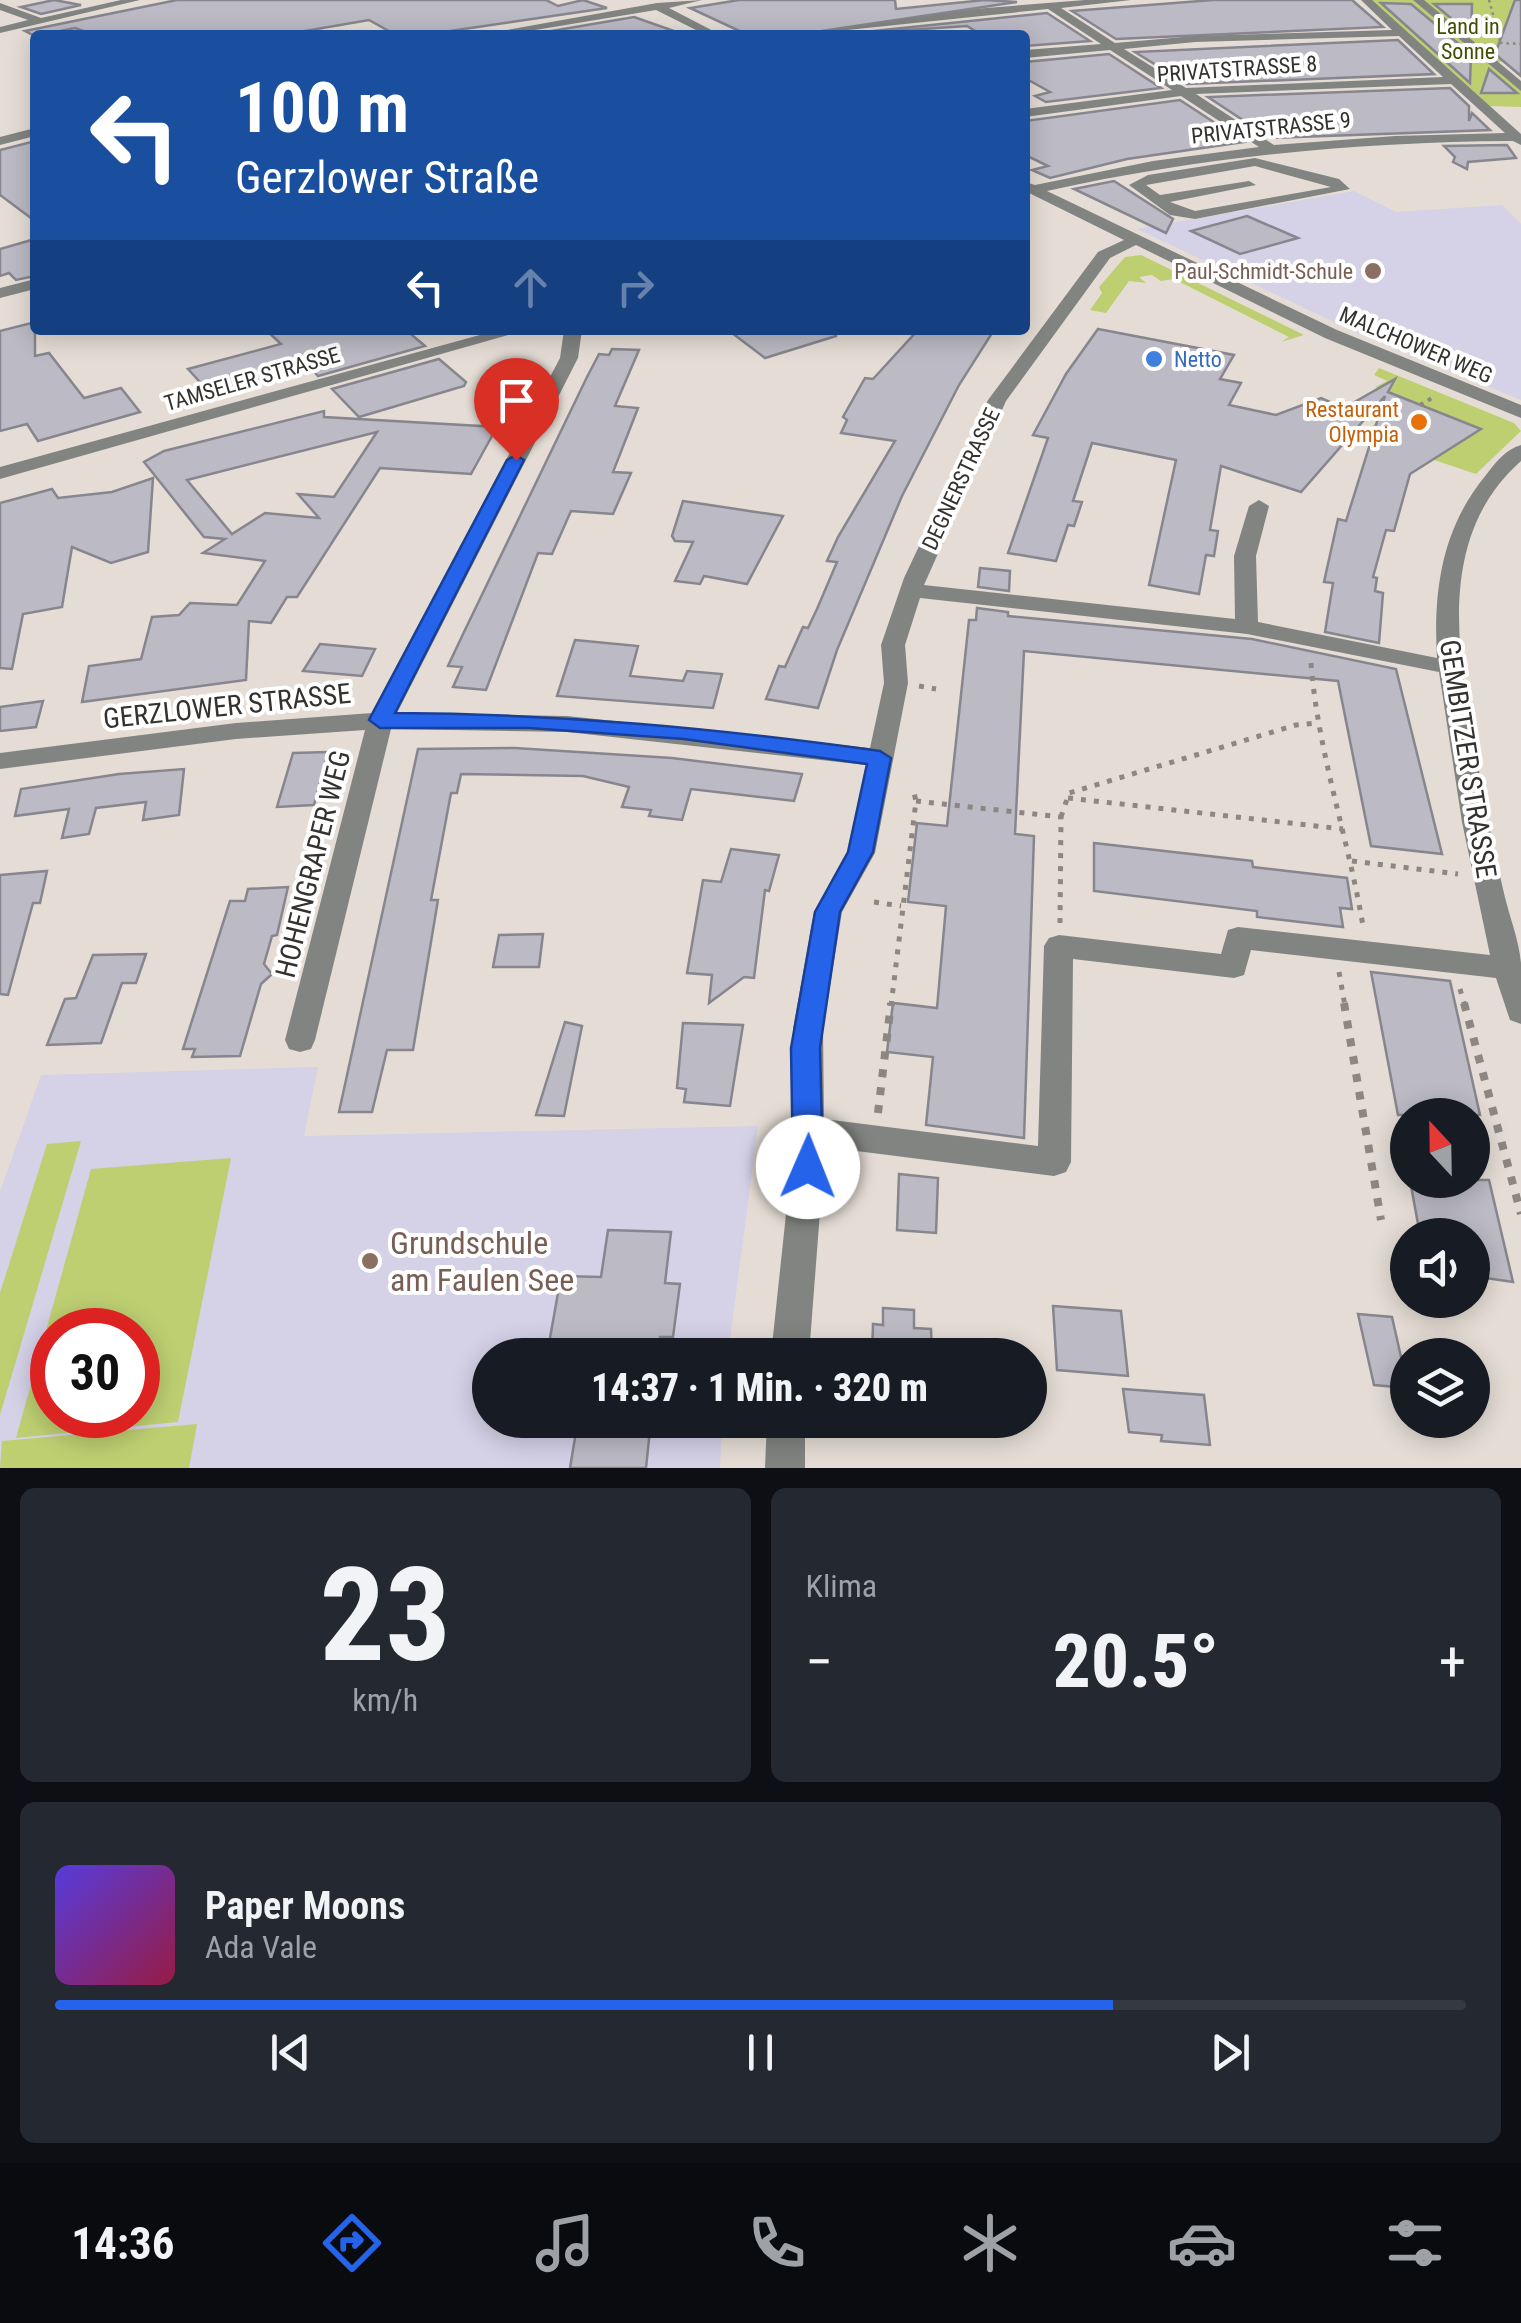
<!DOCTYPE html>
<html lang="de">
<meta charset="utf-8">
<style>
body{margin:0;font-family:"Roboto Condensed",sans-serif;background:#242831;color:#f1f3f6;height:100vh;display:flex;flex-direction:column;font-size:38px;white-space:nowrap}
*{box-sizing:border-box;margin:0}
p{font-size:32px;color:#9ea1a6}
.icon{flex:none;width:55px;height:55px;fill:none;stroke:currentColor;stroke-width:2;stroke-linecap:round;stroke-linejoin:round}
.map{position:relative;height:1468px;overflow:hidden}
.drawer{display:flex;flex-direction:column;gap:20px;padding:20px;background:#0d0f14;flex:1}
.drawer>*{flex:none}
.banner{position:absolute;left:30px;top:30px;width:1000px;height:305px;border-radius:10px;box-shadow:0 5px 25px #0003;background:#1a4fa0;color:#fff;overflow:hidden}
.needle{width:65px;rotate:338deg}
.fabs{position:absolute;left:1390px;top:1098px;display:grid;gap:20px}
.fabs a{display:grid;place-items:center;width:100px;height:100px;border-radius:50%;background:#171b24;box-shadow:0 5px 25px #0003;font-size:50px}
.speed{position:absolute;left:30px;top:1308px;display:flex;gap:20px;font-size:50px;font-weight:700;text-align:center}
.speed>*{display:grid;place-content:center;width:130px;height:130px;border-radius:50%;background:#171b24;box-shadow:0 5px 25px #0003;line-height:1}
.speed .limit{border:15px solid #d22;background:#fff;color:#111}
.pin{position:absolute;display:grid;place-items:center;width:85px;height:85px;color:#fff;margin:-102px -42px;border-radius:50% 50% 50% 0;rotate:-45deg;box-shadow:0 0 10px #0007}
.pin .icon{rotate:45deg}
.me{position:absolute;width:110px;margin:-55px;rotate:1deg;stroke-linejoin:round;filter:drop-shadow(0 0 8px #0008)}
.turn{display:flex;align-items:center;gap:35px;height:210px;padding:0 40px;font-size:45px}
.turn .icon{width:130px;height:130px;stroke-width:2.5}
.turn b{display:block;font-size:70px;line-height:85px}
.lanes{display:flex;align-items:center;height:95px;padding:0 40px;background:#0003;justify-content:center;gap:50px;direction:ltr}
.lanes .off{opacity:.35}
.big{font-size:75px;font-weight:800;line-height:1.1}
.drawer .widget{flex:1;display:flex;flex-direction:column;justify-content:center;gap:15px;min-width:0;padding:0 35px;border-radius:15px;background:#242831}
.drawer .dial{align-items:center;gap:0}
.dial b{font-size:130px;line-height:1}
.song{display:flex;align-items:center;gap:30px}
.cover{width:120px;height:120px;border-radius:15px;background:linear-gradient(135deg,hsl(250 70% 55%),hsl(340 70% 35%))}
.played{height:10px;border-radius:5px;background:linear-gradient(90deg,#2563eb 75%,#363941 75%)}
.keys{display:flex;justify-content:space-around;direction:ltr}
.heat{display:flex;justify-content:space-between;align-items:center;font-size:55px;direction:ltr}
.drawer .tiles{flex:1;display:grid;gap:20px;grid-template-columns:1fr 1fr}
.widget:last-child{grid-column:span 2}
.trip{position:absolute;left:472px;top:1338px;width:575px;height:100px;border-radius:50px;background:#171b24;box-shadow:0 5px 25px #0003;font-weight:800;line-height:100px;text-align:center}
.menu{display:flex;height:160px;justify-content:space-around;align-items:center;background:#090b0e;color:#9ea1a6}
.menu .icon{width:70px;height:70px}
.menu .selected{color:#2563eb}
.menu b{font-size:45px;color:#f1f3f6}
.map>svg:first-child{display:block}
</style>
<div class="map">
<svg width="1521" height="1468" viewBox="0 0 1521 1468">
<rect width="100%" height="100%" fill="#e5ddd5"/>
<g fill="#d5d1e7" fill-rule="evenodd">
<path d="M1354,191L1396,212L1502,205L1521,224V400L1353,331L1137,229Z"/>
<path d="M318,1067L304,1136L758,1126L728,1355H490V1420H722L720,1468H0V1192L41,1075ZM52,1330H138V1415H52Z"/>
</g>
<g fill="#becf72" fill-rule="evenodd">
<path d="M1371,0H1521V63L1497,62L1521,84V107L1487,106Z"/>
<path d="M1141,255L1304,335L1281,342L1289,337L1174,279L1161,281L1152,275L1139,277L1146,283L1129,281L1106,313L1090,310L1102,293L1099,287L1125,257Z"/>
<path d="M1379,368L1514,423L1521,431L1476,474L1294,413L1302,408L1366,430L1375,424L1444,452L1479,428L1375,387L1387,381L1374,375Z"/>
<path d="M81,1141L0,1415V1293L47,1144Z"/>
<path d="M231,1158L178,1422L16,1438L91,1169ZM138,1330V1415H52V1330Z"/>
<path d="M197,1424L189,1468H0L2,1441Z"/>
</g>
<g fill="#bcbac4" stroke="#87868f" stroke-width="2.5" fill-rule="evenodd">
<path d="M54,0L81,5L41,14L21,7Z"/>
<path d="M177,0H546L558,6L583,0L607,8L423,35H396L369,20L282,35H95L75,28L35,36L25,31Z"/>
<path d="M739,0H895L896,9L985,0L1017,2L795,35H748L690,8Z"/>
<path d="M1213,0H1352L1383,27L1116,39L1072,11Z"/>
<path d="M1515,0H1521V76L1495,54Z"/>
<path d="M1381,3L1411,4L1471,54L1470,83Z"/>
<path d="M1434,4H1472L1471,35Z"/>
<path d="M1047,13L1090,41L1025,46V35L980,34L967,26L835,35Z"/>
<path d="M634,17L674,31L673,35H528Z"/>
<path d="M1398,40L1434,74L1187,84L1135,52Z"/>
<path d="M1109,54L1161,88L1046,102L1035,96L1050,92L1025,78V62Z"/>
<path d="M1489,69L1517,93H1481Z"/>
<path d="M1450,88L1469,106V121L1472,113L1490,130L1270,138L1208,97Z"/>
<path d="M1180,100L1244,142L1127,159L1050,178L1032,170L1048,166L1025,155V121Z"/>
<path d="M35,141V221L0,195V150Z"/>
<path d="M1507,145L1516,158L1468,162L1467,169L1453,162L1455,157L1444,146Z"/>
<path d="M1114,181L1173,219L1166,233L1074,189Z"/>
<path d="M1247,216L1298,238L1240,254L1191,231Z"/>
<path d="M35,239V276L16,280L9,273L0,276V249Z"/>
<path d="M35,322V356L49,353L84,398L121,388L140,412L38,441L27,424L0,431V331Z"/>
<path d="M1098,329L1234,355L1220,379L1241,383L1229,405L1276,415L1321,398L1344,408L1395,379L1388,392L1481,429L1410,474L1394,531L1386,530L1373,577L1377,578L1375,591L1383,593L1379,643L1325,632L1333,583L1324,582L1338,519L1346,521L1385,396L1301,492L1221,466L1210,530L1218,531L1214,556L1206,555L1199,594L1149,585L1176,460L1092,443L1073,501L1082,502L1074,526L1068,525L1056,561L1008,553L1048,438L1033,435L1066,374Z"/>
<path d="M266,330H406L425,346L318,376L309,366L210,393L188,369L281,344Z"/>
<path d="M728,330H836V336L765,358Z"/>
<path d="M918,330H994L959,385L902,496L837,650L818,708L766,699L779,666L785,667L803,627L808,628L817,609L837,562L827,561L838,537L895,441L841,433L847,420L843,417L865,378L873,379Z"/>
<path d="M612,349L639,350L615,406L638,408L613,472L631,473L613,514L571,511L552,554L538,553L486,690L453,687L462,667L448,666L464,632L587,377L599,354L609,355Z"/>
<path d="M439,359L466,382L464,386L359,417L332,389Z"/>
<path d="M324,411V417L497,427L471,474L380,468L297,597H287L271,623L249,621L246,680L82,702L89,666L141,659L152,617L179,615L190,603L237,605L265,561L203,553L225,539L204,537L144,462L164,451ZM377,432L334,497L298,494L319,518L265,513L232,534L187,480Z"/>
<path d="M153,478L148,552L111,563L72,547L62,607L23,614L12,669L0,668V503L52,489L58,498L112,492Z"/>
<path d="M683,501L783,516L747,584L704,576L700,584L675,581L693,542L675,541L672,536Z"/>
<path d="M980,568L1010,571L1009,591L978,587Z"/>
<path d="M977,608L1008,612V616L1252,639L1396,669L1442,854L1371,846L1338,681L1024,651L1015,834L1034,836L1024,1138L926,1125L933,1057L887,1052L893,1003L937,1008L946,906L908,902L917,823L947,826L969,620H976Z"/>
<path d="M575,640L638,646L630,676L683,681L687,671L722,674L713,708L557,696Z"/>
<path d="M320,644L375,649L362,676L303,671Z"/>
<path d="M43,701L36,727L0,731V707Z"/>
<path d="M515,748L672,758L802,774L794,801L691,789L682,820L649,816L651,810L622,807L629,787L583,776L461,774L457,793H451L431,900H438L413,1050H387L372,1112H339L418,749Z"/>
<path d="M328,752L314,805L277,807L293,753Z"/>
<path d="M184,769L179,815L143,820L146,802L96,808L89,834L62,838L69,809L15,816L21,789L119,774Z"/>
<path d="M1094,843L1252,861L1253,867L1347,878L1352,909L1340,908L1343,927L1257,917V911L1094,891Z"/>
<path d="M731,849L779,855L769,891L765,890L754,978L744,977L709,1003L712,975L687,973L703,880L721,882Z"/>
<path d="M47,871L40,903H33L8,995L0,994V875Z"/>
<path d="M288,887L277,935L272,936L264,964L272,974L261,984L240,1056L192,1057L195,1049H183L230,901H245L248,889Z"/>
<path d="M543,934L539,967H493L499,935Z"/>
<path d="M146,954L136,983H122L101,1043L47,1045L65,999L76,998L93,955Z"/>
<path d="M1371,972L1450,981L1480,1115H1398Z"/>
<path d="M565,1022L582,1026L564,1116L536,1115Z"/>
<path d="M683,1023L743,1025L730,1106L684,1102L686,1089L677,1088Z"/>
<path d="M899,1174L938,1178L936,1233L897,1230Z"/>
<path d="M1410,1180H1489L1513,1282L1472,1276V1235H1420Z"/>
<path d="M608,1230L671,1232L665,1283L680,1284L673,1337H660L658,1355H547L561,1276L601,1277Z"/>
<path d="M1053,1306L1121,1311L1128,1376L1057,1370Z"/>
<path d="M883,1308L914,1310V1328L931,1329L932,1355H872L873,1324L883,1325Z"/>
<path d="M1358,1314L1392,1317L1408,1388L1374,1385Z"/>
<path d="M1123,1389L1204,1395L1210,1445L1161,1441L1162,1435L1129,1432Z"/>
<path d="M578,1420H651L646,1468H570Z"/>
</g>
<g fill="none" stroke-linecap="round" stroke-linejoin="round">
<g stroke="#8c8781" stroke-width="2.5" stroke-dasharray="2.5 4" stroke-linecap="butt">
<path d="M1489,0L1500,40"/>
<path d="M1500,43L1521,44"/>
</g>
<path stroke="#8c8781" stroke-width="4" stroke-dasharray="4 5" stroke-linecap="butt" d="M1420,405L1434,397"/>
<g stroke="#8c8781" stroke-width="5" stroke-dasharray="5 8" stroke-linecap="butt">
<path d="M1311,663C1318,753 1348,837 1363,926"/>
<path d="M919,686L936,689"/>
<path d="M1068,798L1343,829"/>
<path d="M916,801L1061,817L1060,923"/>
<path d="M1061,817L1069,793L1296,725L1316,723"/>
<path d="M1352,861L1458,874"/>
<path d="M874,902L901,906"/>
<path d="M1339,972L1345,1006"/>
<path d="M1460,989L1465,1006"/>
<path d="M891,1006L916,801L913,789"/>
</g>
<g stroke="#8c8781" stroke-width="8" stroke-dasharray="8 10" stroke-linecap="butt">
<path d="M1344,1003L1381,1220"/>
<path d="M1464,1003L1521,1214"/>
<path d="M878,1113L891,1003"/>
</g>
<g fill="#828481" fill-rule="evenodd">
<path d="M121,0H140L0,33V27L28,20L0,10V3L41,18Z"/>
<path d="M702,0L669,8L721,35H706L656,10L505,35H479L657,3Z"/>
<path d="M1085,0H1131L1061,8L1115,43L1195,36L1392,30L1361,0H1372L1521,134V145L1513,141C1356,142 1201,157 1047,191L1337,330L1521,405V418L1325,338L1136,245L1110,258L1006,401L924,585L1235,619L1234,556L1249,506L1259,500L1269,506L1256,556L1258,622L1437,658C1433,590 1442,528 1486,475C1495,463 1506,449 1521,445V461C1435,537 1458,655 1476,754C1484,799 1492,844 1503,889C1508,913 1519,939 1521,963C1521,983 1521,1004 1521,1024L1510,1020L1496,978L1251,950L1244,975L1234,978L1073,959L1071,1162L1066,1172L1054,1176L825,1147L809,1355H771L791,1167L793,1029L814,912L847,853L866,765L567,732L391,729L315,1040L311,1049L300,1052L289,1049L285,1040L365,730L236,739L0,769V753L236,723L372,713L560,358L564,330H582L578,358L397,713L567,716L870,748L884,683L881,645L904,578L988,400L1098,252L1124,240L1025,191V182L1035,185L1153,161L1259,147L1181,96L1025,117V109L1172,90L1110,50L1025,58V50L1101,44L1048,9L799,35L974,9ZM1399,36L1443,77L1186,88L1124,49L1195,42ZM1451,84L1505,133L1395,136L1274,145L1196,94ZM920,598L1247,634L1439,672L1462,822L1490,955L1238,927L1228,930L1221,954L1059,935L1049,938L1044,946L1038,1146L824,1119L823,1029L842,912L875,853L908,683L905,645Z"/>
<path d="M1413,0H1424L1521,81V91Z"/>
<path d="M35,128V136L0,145V137Z"/>
<path d="M1255,158L1339,179L1350,189L1195,219L1170,215L1129,185L1148,175ZM1255,166L1331,187L1195,211L1170,202L1256,185L1249,181L1160,195L1146,185Z"/>
<path d="M35,279V289L0,298V288Z"/>
<path d="M498,330H526L0,479V467Z"/>
<path d="M767,1420H805V1468H765Z"/>
</g>
</g>
<path fill="#2563eb" stroke="#184099" stroke-width="2.5" d="M516,455L524,460L395,713C563,714 713,728 880,751L891,758L873,852L840,912L820,1048L823,1167L819,1176L808,1180L797,1176L793,1167L791,1048L815,912L848,852L867,764L684,739L529,728H380L369,720L507,460Z"/>
<g fill="#8d6e63" stroke="#fff" stroke-width="4">
<circle cx="1373" cy="271" r="10"/>
<circle cx="370" cy="1261" r="10"/>
</g>
<circle fill="#3f7fe0" stroke="#fff" stroke-width="4" cx="1154" cy="359" r="10"/>
<circle fill="#e8710a" stroke="#fff" stroke-width="4" cx="1419" cy="422" r="10"/>
<g text-anchor="middle" dominant-baseline="central" stroke-width="8" stroke-linejoin="round" paint-order="stroke">
<g font-size="22" fill="#454e00" stroke="#fff">
<text x="1468" y="26">Land in<tspan x="1468" dy="25">Sonne</tspan></text>
</g>
<g font-size="22" fill="#34322f" stroke="#fff">
<text transform="translate(1237 69) rotate(-4)">PRIVATSTRASSE 8</text>
<text transform="translate(1271 128) rotate(-6)">PRIVATSTRASSE 9</text>
<text transform="translate(1416 345) rotate(23)">MALCHOWER WEG</text>
<text transform="translate(252 379) rotate(-16)">TAMSELER STRASSE</text>
<text transform="translate(961 479) rotate(-65)">DEGNERSTRASSE</text>
</g>
<g font-size="22" fill="#785e54" stroke="#fff" text-anchor="end">
<text x="1353" y="271">Paul-Schmidt-Schule</text>
</g>
<g font-size="22" fill="#366cbe" stroke="#fff" text-anchor="start">
<text x="1174" y="359">Netto</text>
</g>
<g font-size="22" fill="#c56008" stroke="#fff" text-anchor="end">
<text x="1399" y="409">Restaurant<tspan x="1399" dy="25">Olympia</tspan></text>
</g>
<g font-size="28" fill="#34322f" stroke="#fff">
<text transform="translate(227 706) rotate(-6)">GERZLOWER STRASSE</text>
<text transform="translate(1468 759) rotate(81)">GEMBITZER STRASSE</text>
<text transform="translate(313 864) rotate(-76)">HOHENGRAPER WEG</text>
</g>
<g font-size="32" fill="#785e54" stroke="#fff" text-anchor="start">
<text x="390" y="1243">Grundschule<tspan x="390" dy="37">am Faulen See</tspan></text>
</g>
</g>
</svg>
<div class="fabs">
<a><svg class="needle" viewBox="-14 -14 28 28"><path d="M0-13l5 13h-10z" fill="#e53935"/><path d="M0 13l5-13h-10z" fill="#9ea1a6"/></svg></a>
<a><svg class="icon" aria-label="sound" viewBox="0 0 24 24"><path d="M4 9h4l5-4v14l-5-4H4zM17 9q2 3 0 6"/></svg></a>
<a><svg class="icon" aria-label="layers" viewBox="0 0 24 24"><path d="M12 4l9 5-9 5-9-5zM3 14l9 5 9-5"/></svg></a>
</div>
<div class="speed"><div class="limit">30</div></div>
<div class="pin" style="left:516px;top:460px;background:#d93025"><svg class="icon" aria-label="arrive" viewBox="0 0 24 24"><path d="M6 21V4h12l-3 4 3 4H6"/></svg></div>
<svg class="me" style="left:808px;top:1167px" viewBox="-20 -20 40 40"><circle r="19" fill="#fff"/><path d="M0-13L10 11 0 6-10 11z" fill="#2563eb"/></svg>
<div class="trip">14:37 · 1 Min. · 320 m</div>
<div class="banner">
<div class="turn"><svg class="icon" aria-label="left" viewBox="0 0 24 24"><path d="M17 20v-9H6M10 6l-5 5 5 5"/></svg><div><b>100 m</b>Gerzlower Straße</div></div>
<div class="lanes"><svg class="icon" aria-label="left" viewBox="0 0 24 24"><path d="M17 20v-9H6M10 6l-5 5 5 5"/></svg><svg class="icon off" aria-label="ahead" viewBox="0 0 24 24"><path d="M12 20V5M6 11l6-6 6 6"/></svg><svg class="icon off" aria-label="right" viewBox="0 0 24 24"><path d="M7 20v-9h11M14 6l5 5-5 5"/></svg></div>
</div>
</div>
<section class="drawer">
<div class="tiles">
<div class="widget dial"><b>23</b><p>km/h</p></div>
<div class="widget"><p>Klima</p>
<div class="heat"><a>−</a><b class="big">20.5°</b><a>+</a></div>
</div>
<div class="widget">
<div class="song"><i class="cover"></i><div><b>Paper Moons</b><p>Ada Vale</p></div></div>
<div class="played"></div>
<div class="keys"><svg class="icon" aria-label="previous" viewBox="0 0 24 24"><path d="M18 5L8 12l10 7zM5 5v14"/></svg><svg class="icon" aria-label="pause" viewBox="0 0 24 24"><path d="M8 5v14M16 5v14"/></svg><svg class="icon" aria-label="next" viewBox="0 0 24 24"><path d="M6 5l10 7-10 7zM19 5v14"/></svg></div>
</div>
</div>
</section>
<nav class="menu">
<b>14:36</b>
<svg class="icon selected" aria-label="directions" viewBox="0 0 24 24"><path d="M12 3l9 9-9 9-9-9zM9 14v-3h6M13 9l2 2-2 2"/></svg>
<svg class="icon" aria-label="music" viewBox="0 0 24 24"><path d="M9 18V5l10-2v13"/><circle cx="6" cy="18" r="3"/><circle cx="16" cy="16" r="3"/></svg>
<svg class="icon" aria-label="phone" viewBox="0 0 24 24"><path d="M5 4h4l2 5-3 2q2 4 5 5l2-3 5 2v4C11 20 4 13 5 4z"/></svg>
<svg class="icon" aria-label="climate" viewBox="0 0 24 24"><path d="M12 3v18M4 7l16 10M4 17L20 7"/></svg>
<svg class="icon" aria-label="car" viewBox="0 0 24 24"><path d="M5 17H2v-5l4-1 3-4h7l3 4 3 1v5h-3M9 17h6M6 11h13"/><circle cx="7" cy="17" r="2"/><circle cx="17" cy="17" r="2"/></svg>
<svg class="icon" aria-label="filters" viewBox="0 0 24 24"><path d="M4 7h16M4 17h16"/><circle cx="9" cy="7" r="2"/><circle cx="15" cy="17" r="2"/></svg>
</nav>
